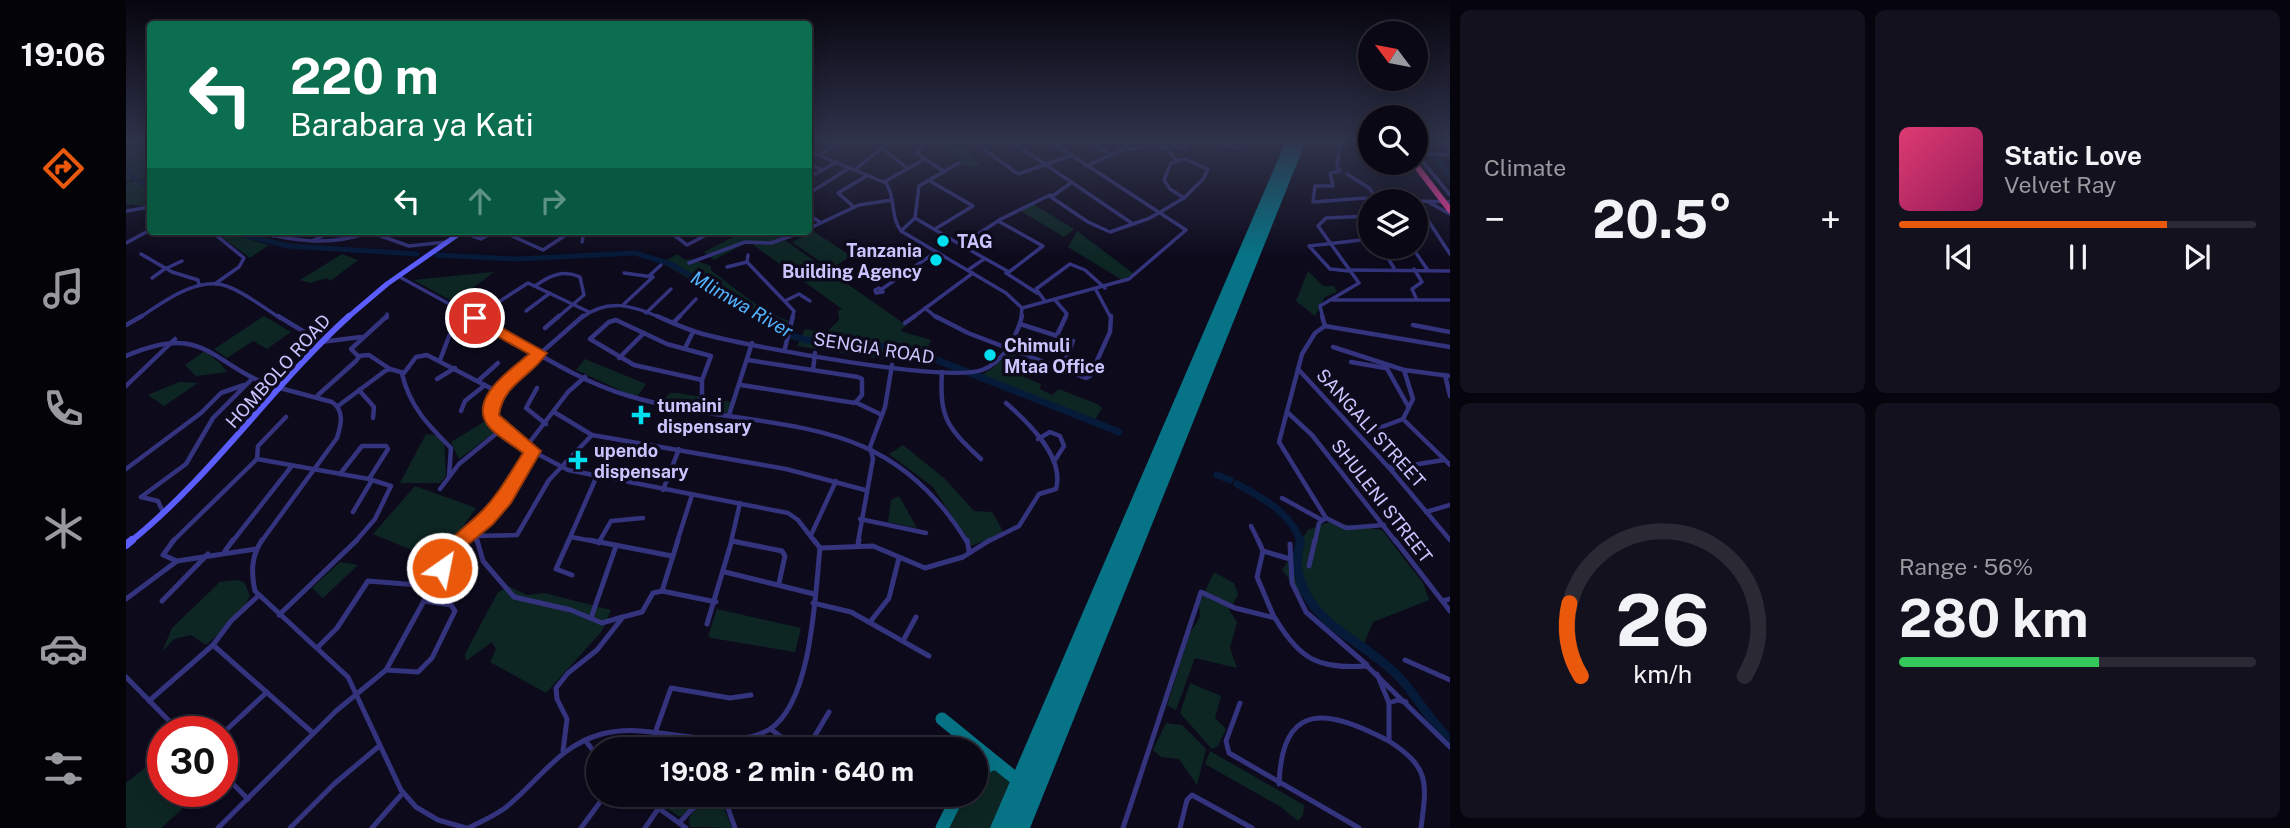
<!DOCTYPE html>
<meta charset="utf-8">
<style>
body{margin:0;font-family:"Public Sans",sans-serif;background:#13111e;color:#f1f3f6;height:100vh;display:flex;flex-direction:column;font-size:26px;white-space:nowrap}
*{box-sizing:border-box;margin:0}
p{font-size:23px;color:#999aa0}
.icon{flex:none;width:38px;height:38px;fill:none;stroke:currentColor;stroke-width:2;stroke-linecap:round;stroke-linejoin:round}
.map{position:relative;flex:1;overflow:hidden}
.details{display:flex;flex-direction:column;gap:10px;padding:10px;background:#06040c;width:840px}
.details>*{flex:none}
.top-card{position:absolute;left:21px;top:21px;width:665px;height:214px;border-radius:7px;box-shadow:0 4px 18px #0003,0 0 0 2px #2a2934;background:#0b6e4f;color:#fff;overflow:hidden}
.needle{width:46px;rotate:302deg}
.controls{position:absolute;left:1232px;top:21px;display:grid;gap:14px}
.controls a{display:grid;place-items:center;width:70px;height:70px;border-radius:50%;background:#0a0815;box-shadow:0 4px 18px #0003,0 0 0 2px #2a2934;font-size:35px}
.speed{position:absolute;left:21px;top:716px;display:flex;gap:14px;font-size:35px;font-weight:700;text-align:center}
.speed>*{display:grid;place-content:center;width:91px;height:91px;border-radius:50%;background:#0a0815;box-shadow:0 4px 18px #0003,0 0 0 2px #2a2934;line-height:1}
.speed .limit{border:10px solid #d22;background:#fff;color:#111}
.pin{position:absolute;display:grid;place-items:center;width:60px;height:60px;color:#fff;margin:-30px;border:4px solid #fff;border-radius:50%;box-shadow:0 2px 7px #0007}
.me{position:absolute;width:77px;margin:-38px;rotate:33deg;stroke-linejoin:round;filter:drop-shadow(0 0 5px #0008)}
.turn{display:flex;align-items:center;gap:24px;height:147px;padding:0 28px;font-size:32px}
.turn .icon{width:91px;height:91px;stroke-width:2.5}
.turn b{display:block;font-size:49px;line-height:60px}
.lanes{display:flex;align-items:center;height:66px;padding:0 28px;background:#0003;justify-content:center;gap:35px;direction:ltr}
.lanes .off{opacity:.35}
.big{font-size:52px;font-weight:700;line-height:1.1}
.details .card{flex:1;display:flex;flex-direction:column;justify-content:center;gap:10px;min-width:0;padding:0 24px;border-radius:10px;background:#13111e}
.details .dial{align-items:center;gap:0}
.dial svg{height:182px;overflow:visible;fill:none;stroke:#2a2934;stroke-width:7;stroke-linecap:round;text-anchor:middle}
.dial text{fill:#f1f3f6;stroke:none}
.song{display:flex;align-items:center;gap:21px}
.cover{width:84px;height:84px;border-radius:10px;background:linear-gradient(135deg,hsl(340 70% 55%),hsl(330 70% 35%))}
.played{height:7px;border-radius:4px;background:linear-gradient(90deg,#ea580c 75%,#2a2934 75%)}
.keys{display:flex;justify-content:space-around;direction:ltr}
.heat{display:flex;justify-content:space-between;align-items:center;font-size:38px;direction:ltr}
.charge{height:10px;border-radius:5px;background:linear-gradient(90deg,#34c759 56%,#2a2934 0)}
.details .tiles{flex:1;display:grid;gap:10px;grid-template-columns:repeat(2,1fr)}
.trip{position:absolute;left:460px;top:737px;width:402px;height:70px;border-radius:35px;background:#0a0815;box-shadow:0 4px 18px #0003,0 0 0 2px #2a2934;font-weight:700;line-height:70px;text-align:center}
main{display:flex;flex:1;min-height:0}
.tab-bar{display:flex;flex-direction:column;width:126px;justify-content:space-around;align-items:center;background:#040308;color:#999aa0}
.tab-bar .icon{width:49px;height:49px}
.tab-bar .selected{color:#ea580c}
.tab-bar b{font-size:32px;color:#f1f3f6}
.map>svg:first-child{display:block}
</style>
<main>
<nav class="tab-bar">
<b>19:06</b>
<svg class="icon selected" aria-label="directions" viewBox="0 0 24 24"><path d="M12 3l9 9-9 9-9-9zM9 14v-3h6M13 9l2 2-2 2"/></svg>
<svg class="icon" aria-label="music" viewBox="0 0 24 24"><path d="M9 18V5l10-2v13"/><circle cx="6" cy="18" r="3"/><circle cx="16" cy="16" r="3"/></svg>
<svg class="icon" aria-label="phone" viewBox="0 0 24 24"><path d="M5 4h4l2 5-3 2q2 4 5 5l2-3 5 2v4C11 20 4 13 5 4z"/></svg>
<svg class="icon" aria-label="climate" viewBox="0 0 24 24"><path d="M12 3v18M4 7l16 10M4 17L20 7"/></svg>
<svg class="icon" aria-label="car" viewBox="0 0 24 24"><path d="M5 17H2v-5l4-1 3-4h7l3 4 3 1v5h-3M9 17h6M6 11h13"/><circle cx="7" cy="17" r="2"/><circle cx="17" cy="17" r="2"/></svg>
<svg class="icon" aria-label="filters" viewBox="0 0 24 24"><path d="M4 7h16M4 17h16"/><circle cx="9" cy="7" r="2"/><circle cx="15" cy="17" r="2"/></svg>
</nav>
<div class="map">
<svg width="1324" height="828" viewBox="0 0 1324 828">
<rect width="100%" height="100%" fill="#0d0a1c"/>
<g fill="#0d2624">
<path d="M816,141H827L854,164L848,167L834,165L835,159L822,151Z"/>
<path d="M0,149L24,151V181L11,177L0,182Z"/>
<path d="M9,180L24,192V203L19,206L0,204V184Z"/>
<path d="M907,204L948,229L938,237L893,210Z"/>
<path d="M88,231H95L143,245L124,258Z"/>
<path d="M619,231H646L780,325L774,331L805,340L800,352L763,343L757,359L671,346L679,329L700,333L713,320L712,311L716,309L626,244L620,243L588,260L578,252Z"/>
<path d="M687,231L725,256L705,269L666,242Z"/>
<path d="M951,231L1008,274L996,280L942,247Z"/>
<path d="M216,254L232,260L204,281L201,278L184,283L174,280Z"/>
<path d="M551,254L559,260L565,259L585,266V270C609,289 635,311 663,321L658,334L536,263Z"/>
<path d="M1182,271L1197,286H1208L1211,292L1199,297L1189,316L1170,301Z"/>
<path d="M368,272L328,302L287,280Z"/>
<path d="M138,316L165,332L141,349L127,341L101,358L88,349Z"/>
<path d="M883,350L895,357L888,373L915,384L914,389L926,395L933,389L971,404L976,408L969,420L938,407L931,409L852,377L867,368Z"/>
<path d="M79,351L95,364L101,372L70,376L59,365Z"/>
<path d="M459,359L520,384L511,397L502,394L450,370Z"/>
<path d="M53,382L72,383L38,406L22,395Z"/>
<path d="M544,393H552L605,402L601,413L535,403Z"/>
<path d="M361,420L369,432L333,459L325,442Z"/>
<path d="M300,434L309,435L318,443L320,476L314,483H274Z"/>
<path d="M777,445L819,479L848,511L866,512L877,531L875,534L845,546L807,487L763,454Z"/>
<path d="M289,486L350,508L312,561L247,534Z"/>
<path d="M773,496L791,528L762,522L765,500Z"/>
<path d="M1203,522L1256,530L1297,583L1303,600L1247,622L1237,646L1198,624L1156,570L1182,530Z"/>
<path d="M214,562L232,565L197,598L186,588Z"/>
<path d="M1088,572L1108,583L1112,595L1103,610L1111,622L1104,648L1111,668L1069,658L1050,710L1041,705L1064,633L1074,617L1073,605Z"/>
<path d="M110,580L118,582L124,596C115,616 96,631 80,645L65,635L48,639L36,652L46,628L94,582Z"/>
<path d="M384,587L401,595L418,593L485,610L476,631L420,693L364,662L370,649L366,642L340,661L339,654L372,592Z"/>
<path d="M591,609L675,628L669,652L585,638L582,636Z"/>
<path d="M1064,683L1095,696L1089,718L1100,729L1092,746L1086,749L1054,713Z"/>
<path d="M1040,723L1056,725L1080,749L1071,785L1053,759L1035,757L1027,750Z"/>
<path d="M1084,751L1178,805L1177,815L1172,821L1155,807L1079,764Z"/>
<path d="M22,765L37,784V791H50L56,809L35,828H0V783Z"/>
<path d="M870,768L884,784L866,828H822L840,795L850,794L851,775Z"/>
<path d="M520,795H566L568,805L554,817Z"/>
<path d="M595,801L606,828L564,827L563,819L567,811Z"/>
</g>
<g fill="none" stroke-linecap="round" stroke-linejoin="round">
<g stroke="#061a39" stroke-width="5">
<path d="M1297,141L1324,176"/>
<path d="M0,165L7,177L24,187"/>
<path d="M99,231L163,246L291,254"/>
<path d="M311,255L391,259L509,253L545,264L636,318"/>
</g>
<g stroke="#061a39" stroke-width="7">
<path d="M633,316L667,336L681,340L783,349L993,432"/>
<path d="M1091,475L1104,480"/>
<path d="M1111,484C1137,498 1165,513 1175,542"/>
</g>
<path stroke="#061a39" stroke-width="9" d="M1174,540C1174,547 1171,554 1171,561C1175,624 1237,638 1274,678C1292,698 1304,721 1324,740"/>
<g stroke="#067486" stroke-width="13">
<path d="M816,719L901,788"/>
<path d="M850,771L869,763"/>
<path d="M816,828L833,794"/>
</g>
<path fill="#067486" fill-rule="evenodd" d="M1160,141H1180L904,828H864Z"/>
<g stroke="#34337d" stroke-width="3.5">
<path d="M847,141L892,174L944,156"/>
<path d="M885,141L1007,224"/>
<path d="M962,141L985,155"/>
<path d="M1030,141L1060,149"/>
<path d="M1082,141L1114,149"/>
<path d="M1214,141L1211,167L1214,171L1204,173L1207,186H1189L1187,202L1239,198L1287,201"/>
<path d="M1230,141L1234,152"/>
<path d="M1316,141L1324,148"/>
<path d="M1025,144L1042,150L1050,160"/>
<path d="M756,148L782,169"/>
<path d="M999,149L1016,148L1029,141"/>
<path d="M682,151L760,183C770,198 764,216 775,231L880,293L896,308"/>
<path d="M1290,153L1324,195"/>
<path d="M1290,153L1324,155"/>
<path d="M694,154L716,141"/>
<path d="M799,159L790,152L803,141"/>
<path d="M1058,159L1082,169L1077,179L1058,198L1044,189L1038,180L1045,163Z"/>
<path d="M682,164L697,170"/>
<path d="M960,166L998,149L1002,145L999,141"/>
<path d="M730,169L764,141"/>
<path d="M1221,174L1243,188L1251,198"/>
<path d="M682,178L711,162"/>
<path d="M804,181L847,206L809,229"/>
<path d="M758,182L799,159L819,172"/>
<path d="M945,183L925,197L962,222L984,232L1024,218L1058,198"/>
<path d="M682,194L725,167"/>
<path d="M1290,201L1324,202"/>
<path d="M1290,202L1324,254"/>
<path d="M1304,203L1324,214"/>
<path d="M727,206L712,193L742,175"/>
<path d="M0,211L24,207"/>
<path d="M682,215L694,222"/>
<path d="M789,218L835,245"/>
<path d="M873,220L924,195"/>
<path d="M872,221L917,246L883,272L835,245Z"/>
<path d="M682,229L733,205L766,200"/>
<path d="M85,231L118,258L113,267L90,283"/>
<path d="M128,231C167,241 204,247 243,232"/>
<path d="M241,231L283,246L320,242"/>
<path d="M375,231L417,250L446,231"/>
<path d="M543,231L561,245L588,231"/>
<path d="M775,231L789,218L793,186L833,163"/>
<path d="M336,232L355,239L369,231"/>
<path d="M147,236L159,231"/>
<path d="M186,241L207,231"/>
<path d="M456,242L458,231"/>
<path d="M0,243L24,230"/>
<path d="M1255,247L1268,268"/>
<path d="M1286,247L1301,269"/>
<path d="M15,254L46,272L72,280L73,285"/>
<path d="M621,262L668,311L666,318"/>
<path d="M563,263L619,242L645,243L679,231"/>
<path d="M601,267L621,262L622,255"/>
<path d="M41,268L56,261"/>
<path d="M1288,269L1296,282L1286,289L1290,298"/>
<path d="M842,270L858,259"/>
<path d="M1224,270L1324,271"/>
<path d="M1223,271L1204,269L1183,246L1244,239"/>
<path d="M498,273L527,277L498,304"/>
<path d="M880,273L911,293"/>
<path d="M524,275L535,265"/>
<path d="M272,276L349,318"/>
<path d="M26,278L40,268"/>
<path d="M409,286C423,276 437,269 454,277L458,295L431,318"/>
<path d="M753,288L757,292L750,293L749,290Z"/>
<path d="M756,289L810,252"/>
<path d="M970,290L985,318"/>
<path d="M929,300L941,314L939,318"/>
<path d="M1207,300H1324"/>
<path d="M659,301L673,294L684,301"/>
<path d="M919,301L910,289L944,264L959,270L979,288"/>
<path d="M371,303L402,283L463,312"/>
<path d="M799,308L811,318"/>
<path d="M896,308L1003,279L1060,230L924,141"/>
<path d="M400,311L424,293"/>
<path d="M520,313L545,289"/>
<path d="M261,314V318"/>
<path d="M13,318C36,303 73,274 103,287C121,294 138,308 154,318"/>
<path d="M455,318C482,298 506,305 535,318"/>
<path d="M552,318L570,299"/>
<path d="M786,318L847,273"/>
<path d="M895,318L896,308"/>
<path d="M1197,318L1194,306L1233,283L1192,226L1200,218L1244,216"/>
</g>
<g stroke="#34337d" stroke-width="4.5">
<path d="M152,316L195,342L235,337"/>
<path d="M346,316C396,343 448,380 503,396C639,436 755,401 841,542"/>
<path d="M457,316L375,388L367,408L370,424L406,451L442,470L662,513L672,520L689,542"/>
<path d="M531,316C547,323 563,331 581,335C627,347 819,383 856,370C877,363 891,336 896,316"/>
<path d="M809,316L842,333L960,378L964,376L984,332L985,316"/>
<path d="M1196,316L1199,326"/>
<path d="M490,320L541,344L585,356L576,380L508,365L464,339L483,322Z"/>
<path d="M547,323L554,316"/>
<path d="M779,323L789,316"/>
<path d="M894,324L947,341L936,369"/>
<path d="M0,325L16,316"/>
<path d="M1287,325L1324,332"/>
<path d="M419,328L433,316"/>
<path d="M931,335L940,316"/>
<path d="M1207,347L1278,370"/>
<path d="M559,348L567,332"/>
<path d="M659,348L667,316"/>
<path d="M0,356C81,321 83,365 153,389"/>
<path d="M232,356L243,355L264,369"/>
<path d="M493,358L518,333"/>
<path d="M314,360L324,334"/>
<path d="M1225,362L1259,368"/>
<path d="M1259,365L1282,406"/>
<path d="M1172,369L1266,471L1324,540"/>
<path d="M687,370L689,353"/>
<path d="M816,372C813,419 822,428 855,459"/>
<path d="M276,374C284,407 302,425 325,448L323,476"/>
<path d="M1319,375L1324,396"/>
<path d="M311,379L329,368"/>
<path d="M352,381L372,363"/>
<path d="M615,385L729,403L736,395V379L732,377L622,360"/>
<path d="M0,386L49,339"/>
<path d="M411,388L400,408L420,424"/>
<path d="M233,390L248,407L247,418"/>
<path d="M192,395L230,361L233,357L225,349L261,316"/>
<path d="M731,403L756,415"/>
<path d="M212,406L259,371L264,369L278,373L290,357L301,355L372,392"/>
<path d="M569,409L576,396V380"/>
<path d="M335,411L339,401L359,385"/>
<path d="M428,412L466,435L660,469L739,490"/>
<path d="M1161,412L1186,435L1270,542"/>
<path d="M603,415L626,343"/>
<path d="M1277,419L1287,399L1278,370L1324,376"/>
<path d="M1277,419L1324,465"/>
<path d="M912,439L924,432L934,436L938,446L929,460"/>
<path d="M400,447L442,392L459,377"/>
<path d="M131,459L243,479L265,486L249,519L229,542"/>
<path d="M1267,468L1318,460"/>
<path d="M0,469L75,413L95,393L118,385"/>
<path d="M1266,471V454L1253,428L1277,419"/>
<path d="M214,474L236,446H260L262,449L243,479"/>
<path d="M314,489L333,464L376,429"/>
<path d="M537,490L553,449"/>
<path d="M15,497L60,464L87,418L125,380"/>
<path d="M15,497L32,501L37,512"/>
<path d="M1156,498L1196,520"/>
<path d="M227,512L246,480"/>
<path d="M1300,512L1324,505"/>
<path d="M1200,518L1220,528L1258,525"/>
<path d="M734,519L800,533"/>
<path d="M1125,526L1133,542"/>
<path d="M347,529L351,542"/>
<path d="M685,535L710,481"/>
<path d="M348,536L391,535L423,480L466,435"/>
<path d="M445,537L472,542"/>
<path d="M606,541L612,542"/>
<path d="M46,542L131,459L132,446L160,417"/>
<path d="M106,542L165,467"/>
<path d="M135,542L211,438C215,425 219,411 206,402L154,388"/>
<path d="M334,542L371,507L406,451"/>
<path d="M442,542L470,478"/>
<path d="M473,542L485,521L517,518"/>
<path d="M551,542L566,495"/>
<path d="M605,542L614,503"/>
<path d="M732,542L747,459L744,447L759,407L766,365"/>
<path d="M861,542L893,526L913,494L930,489C939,457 902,422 880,403"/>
<path d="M1189,542L1193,523L1200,518L1153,442L1176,354L1189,333L1199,326L1324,347"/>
</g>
<g stroke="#34337d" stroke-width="5">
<path d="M48,540L37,555L51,561"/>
<path d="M136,540C125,557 125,572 129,591L222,677L275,790L290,807L312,820L340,828"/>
<path d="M351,540L357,561L388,597L445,610L476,623L496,617"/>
<path d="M443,540L430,569L446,575"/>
<path d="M463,540L546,556"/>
<path d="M552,540L536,591L590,602"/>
<path d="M841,540L843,551"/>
<path d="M1132,540L1137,551L1164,559"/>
<path d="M1269,540L1324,611"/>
<path d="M606,541L656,551L659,556L653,583"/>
<path d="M473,543L474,540"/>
<path d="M1164,544L1166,583L1180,612L1241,665"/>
<path d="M732,545L733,540"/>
<path d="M694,548L747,546L799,568L837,557L864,540"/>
<path d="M99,551L107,540"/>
<path d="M1137,551L1131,577L1148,617"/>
<path d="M1183,566L1189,540"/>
<path d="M599,572L688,594"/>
<path d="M0,599L51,561L130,549"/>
<path d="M36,601L82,554"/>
<path d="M1317,601L1324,599"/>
<path d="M687,603L725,612L803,656"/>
<path d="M153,615L231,540"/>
<path d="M465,618L490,546"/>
<path d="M744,622L763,598L773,558"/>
<path d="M581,624L606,540"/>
<path d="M777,641L790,617"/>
<path d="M87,645L105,621L132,596"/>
<path d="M192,647L211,628L242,581L305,586"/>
<path d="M1279,660L1324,680"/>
<path d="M260,670L292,672L306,658L329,611L325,605L298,601"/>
<path d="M1251,674L1263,703V741C1304,768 1301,782 1295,828"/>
<path d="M0,677L54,732"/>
<path d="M23,701L87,645L187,733"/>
<path d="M1114,703L1100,741L1103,753L1233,828"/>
<path d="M1263,703L1272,700L1280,702"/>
<path d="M646,730L671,749"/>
<path d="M529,733L545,688L604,698L625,695"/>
<path d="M96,734L141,692"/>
<path d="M459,740L472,757"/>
<path d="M600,749L603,741"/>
<path d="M681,749L703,712"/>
<path d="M742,749L747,740"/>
<path d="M437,751L441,719L431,699L430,688L442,673L471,650L497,617L516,612L527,593L536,591"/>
<path d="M96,773L122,799"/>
<path d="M1153,784C1156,697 1205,711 1263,741"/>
<path d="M513,794L560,828"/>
<path d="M597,794L609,828"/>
<path d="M713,803L718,794"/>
<path d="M554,822L565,810L589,794"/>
<path d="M92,828L210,711L260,670L326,550L336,540"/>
<path d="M164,828L208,784L252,747"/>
<path d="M246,828L275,795"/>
<path d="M342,828C355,822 368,816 379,808C412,782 433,745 476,734C509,725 543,736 576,738C598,740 625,741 644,729C686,702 689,595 694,548L688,540"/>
<path d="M455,828L480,794"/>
<path d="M519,828L532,809"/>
<path d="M997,828L1075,592L1109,608L1149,618C1174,660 1192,669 1241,666L1324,747"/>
<path d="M1054,828L1061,800L1066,795L1126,828"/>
</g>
<path stroke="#5c5dff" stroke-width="5" d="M221,318L261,284L337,231"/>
<path stroke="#5c5dff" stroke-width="6" d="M4,542C86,476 145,387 223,316"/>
<path stroke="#5c5dff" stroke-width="8" d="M0,545L6,540"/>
<path stroke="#ff40a1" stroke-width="6" d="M1288,163L1324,210"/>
</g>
<linearGradient id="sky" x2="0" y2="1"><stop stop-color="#07060f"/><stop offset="0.55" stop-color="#2f334b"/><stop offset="1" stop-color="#2f334b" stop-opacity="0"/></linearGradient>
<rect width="1324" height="257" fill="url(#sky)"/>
<path fill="#ea580c" stroke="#983908" stroke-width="2" d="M349,313L421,353C405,377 377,384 373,415L415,451L385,503L367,524L339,547L322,574L316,576L309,574L306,568C320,538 335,532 356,511C373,494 384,473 397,453C387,445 374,438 365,429C338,401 384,370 403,354L344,321V314Z"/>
<g fill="#00dff0" stroke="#0d0a1c" stroke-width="2.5">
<circle cx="817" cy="241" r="7"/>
<circle cx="810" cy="260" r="7"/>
<circle cx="864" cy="355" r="7"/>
<path d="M511.5 404.5h7v7h7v7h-7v7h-7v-7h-7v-7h7z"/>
<path d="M448.5 449.5h7v7h7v7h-7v7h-7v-7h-7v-7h7z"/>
</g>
<g text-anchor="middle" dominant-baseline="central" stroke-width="7" stroke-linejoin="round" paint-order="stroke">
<g font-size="18" font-weight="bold" fill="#cac5ff" stroke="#0d0a1c" text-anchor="start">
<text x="831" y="241">TAG</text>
<text x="796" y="250" text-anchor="end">Tanzania<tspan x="796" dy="21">Building Agency</tspan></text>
<text x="878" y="345">Chimuli<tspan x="878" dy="21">Mtaa Office</tspan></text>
<text x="531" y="405">tumaini<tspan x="531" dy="21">dispensary</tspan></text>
<text x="468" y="450">upendo<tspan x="468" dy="21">dispensary</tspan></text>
</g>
<g font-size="18" fill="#cac5ff" stroke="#0d0a1c">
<text transform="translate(748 348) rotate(9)">SENGIA ROAD</text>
<text transform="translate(152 371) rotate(-48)">HOMBOLO ROAD</text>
<text transform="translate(1245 428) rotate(48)">SANGALI STREET</text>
<text transform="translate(1256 501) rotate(52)">SHULENI STREET</text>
</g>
<g font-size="19" font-style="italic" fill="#53b4ff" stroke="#0d0a1c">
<text transform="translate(616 304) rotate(30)">Mlimwa River</text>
</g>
</g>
</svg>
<div class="controls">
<a><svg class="needle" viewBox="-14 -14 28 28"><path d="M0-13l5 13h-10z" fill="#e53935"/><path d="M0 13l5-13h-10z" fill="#999aa0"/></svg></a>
<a><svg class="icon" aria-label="search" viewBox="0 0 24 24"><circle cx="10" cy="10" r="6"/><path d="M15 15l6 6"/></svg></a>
<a><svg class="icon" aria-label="layers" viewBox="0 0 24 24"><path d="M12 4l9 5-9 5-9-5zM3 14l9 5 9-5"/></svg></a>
</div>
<div class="speed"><div class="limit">30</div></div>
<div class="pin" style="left:349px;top:318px;background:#d93025"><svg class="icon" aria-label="arrive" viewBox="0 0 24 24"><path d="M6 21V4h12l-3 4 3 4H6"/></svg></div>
<svg class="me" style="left:316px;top:568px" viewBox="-20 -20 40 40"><circle r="17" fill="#ea580c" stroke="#fff" stroke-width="3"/><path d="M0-11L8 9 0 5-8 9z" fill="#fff"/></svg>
<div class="trip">19:08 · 2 min · 640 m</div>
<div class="top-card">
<div class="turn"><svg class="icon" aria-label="left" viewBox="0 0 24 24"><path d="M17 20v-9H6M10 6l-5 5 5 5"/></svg><div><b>220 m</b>Barabara ya Kati</div></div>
<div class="lanes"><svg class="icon" aria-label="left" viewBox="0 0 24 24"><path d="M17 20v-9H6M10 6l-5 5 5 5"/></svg><svg class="icon off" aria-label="ahead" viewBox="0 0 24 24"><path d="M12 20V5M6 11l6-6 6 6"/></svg><svg class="icon off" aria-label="right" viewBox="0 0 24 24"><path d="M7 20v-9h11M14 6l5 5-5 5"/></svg></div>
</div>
</div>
<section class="details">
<div class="tiles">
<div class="card"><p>Climate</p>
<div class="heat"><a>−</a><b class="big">20.5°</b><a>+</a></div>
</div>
<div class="card">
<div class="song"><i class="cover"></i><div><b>Static Love</b><p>Velvet Ray</p></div></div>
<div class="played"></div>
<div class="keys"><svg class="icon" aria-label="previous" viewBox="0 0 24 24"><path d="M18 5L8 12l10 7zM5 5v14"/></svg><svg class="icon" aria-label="pause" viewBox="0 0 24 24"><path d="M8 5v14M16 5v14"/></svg><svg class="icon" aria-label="next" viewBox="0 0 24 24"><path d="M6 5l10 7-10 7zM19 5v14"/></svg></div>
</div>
<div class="card dial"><svg viewBox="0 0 100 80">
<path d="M14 69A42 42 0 1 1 86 69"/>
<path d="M14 69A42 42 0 0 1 9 37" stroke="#ea580c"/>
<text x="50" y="56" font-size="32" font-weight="700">26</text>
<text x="50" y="72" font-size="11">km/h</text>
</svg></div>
<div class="card"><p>Range · 56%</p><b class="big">280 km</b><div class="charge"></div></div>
</div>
</section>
</main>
